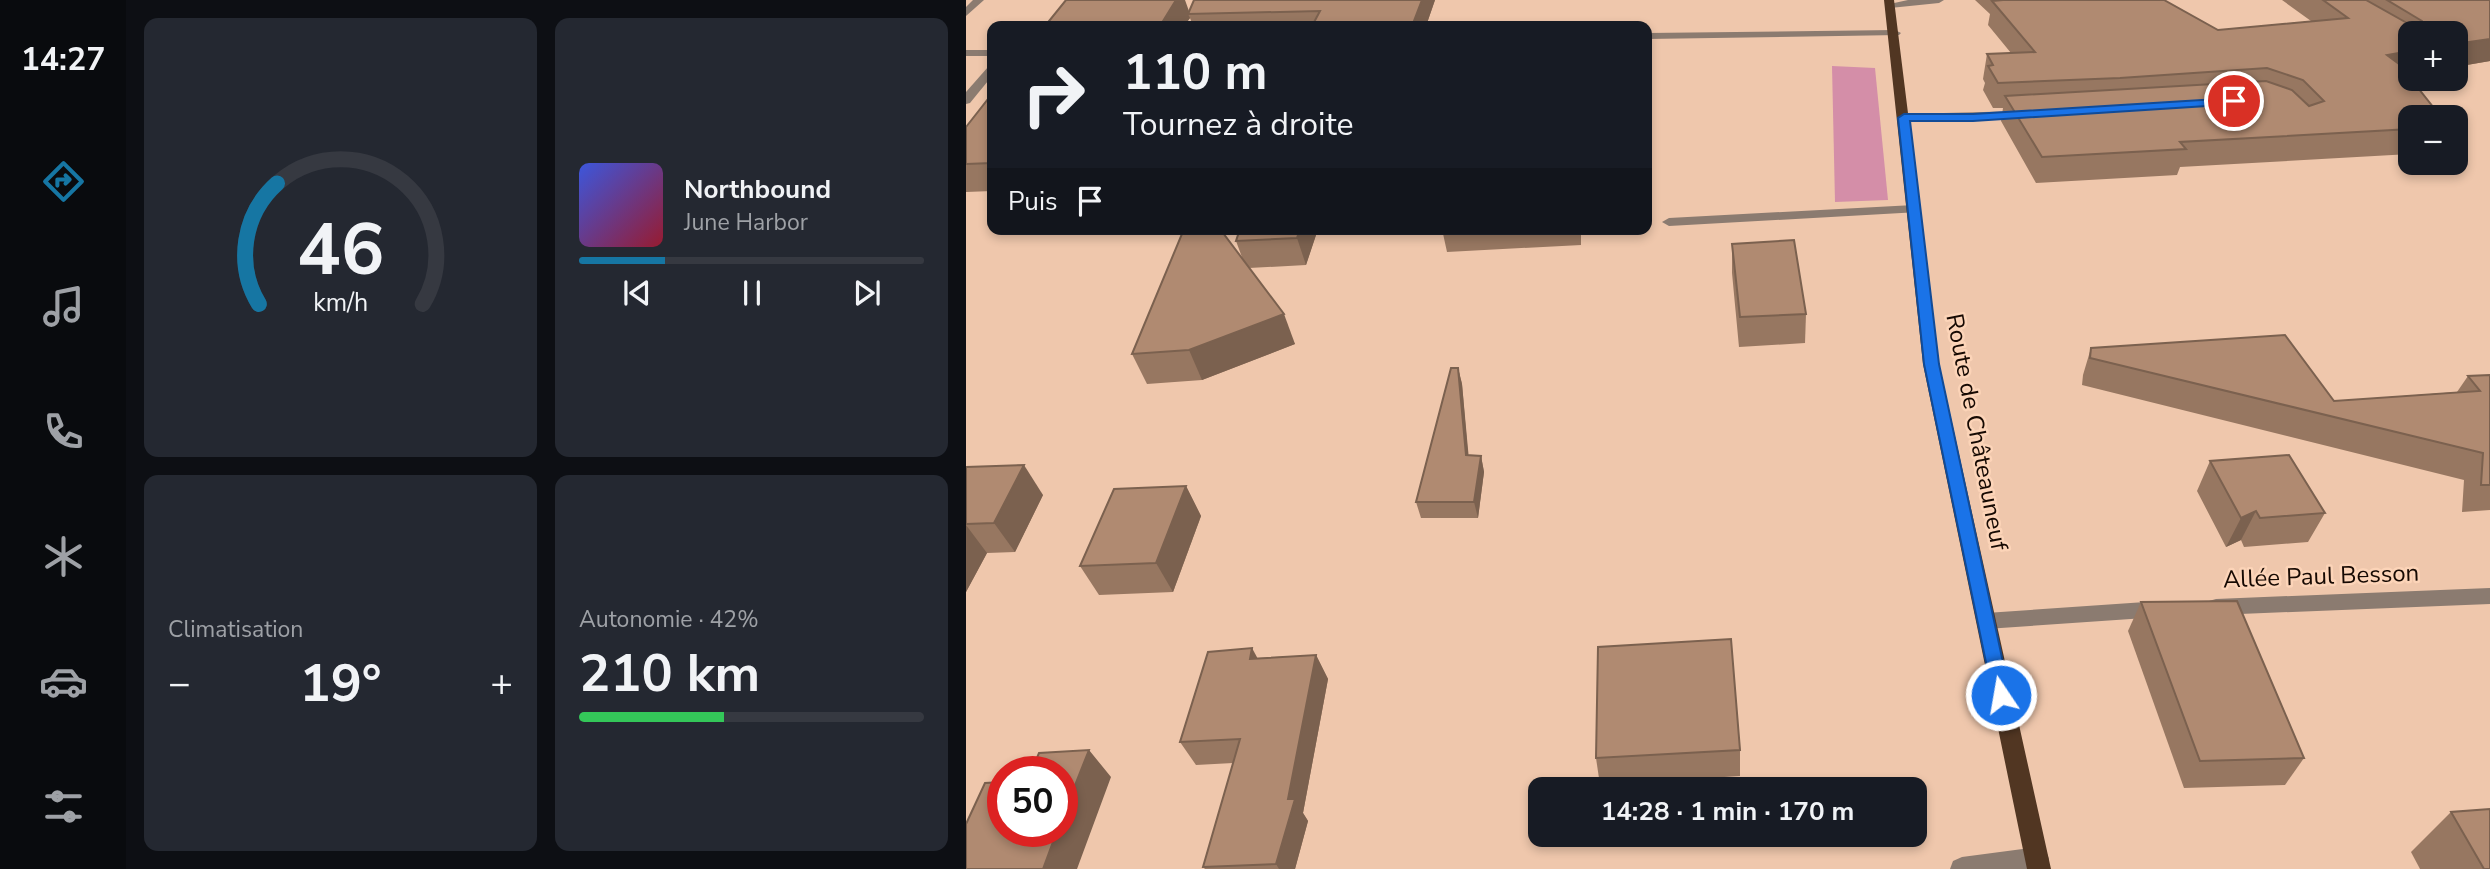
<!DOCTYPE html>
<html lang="fr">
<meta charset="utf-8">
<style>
body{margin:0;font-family:"Nunito Sans",sans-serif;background:#242831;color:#f1f3f6;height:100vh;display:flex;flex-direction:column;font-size:26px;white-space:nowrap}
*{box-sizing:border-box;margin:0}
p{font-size:23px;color:#9ea1a6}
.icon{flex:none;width:38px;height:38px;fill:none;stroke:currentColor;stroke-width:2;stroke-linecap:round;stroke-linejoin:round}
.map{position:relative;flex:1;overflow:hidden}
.details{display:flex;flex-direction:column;gap:18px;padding:18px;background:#0d0f14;width:840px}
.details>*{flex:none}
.top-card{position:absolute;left:21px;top:21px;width:665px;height:214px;border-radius:14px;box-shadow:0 4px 10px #0003;background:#171b24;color:#f1f3f6;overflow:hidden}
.controls{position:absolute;left:1432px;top:21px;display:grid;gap:14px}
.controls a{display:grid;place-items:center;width:70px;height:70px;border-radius:14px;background:#171b24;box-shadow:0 4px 10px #0003;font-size:35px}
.speed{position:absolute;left:21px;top:756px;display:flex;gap:14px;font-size:35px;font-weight:700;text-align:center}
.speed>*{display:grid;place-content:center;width:91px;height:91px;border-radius:50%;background:#171b24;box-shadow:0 4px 10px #0003;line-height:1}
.speed .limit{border:10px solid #d22;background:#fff;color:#111}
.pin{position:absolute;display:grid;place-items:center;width:60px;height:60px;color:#fff;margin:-30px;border:4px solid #fff;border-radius:50%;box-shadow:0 2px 7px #0007}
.me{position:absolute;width:77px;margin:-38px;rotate:348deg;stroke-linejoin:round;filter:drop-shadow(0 0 5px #0008)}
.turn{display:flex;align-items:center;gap:24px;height:147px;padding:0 21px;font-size:32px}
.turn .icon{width:91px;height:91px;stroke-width:2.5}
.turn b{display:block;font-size:49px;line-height:60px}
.then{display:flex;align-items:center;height:66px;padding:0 21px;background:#0003;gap:14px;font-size:26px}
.big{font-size:52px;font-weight:700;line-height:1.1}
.details .tile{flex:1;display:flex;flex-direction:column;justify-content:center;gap:10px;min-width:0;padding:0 24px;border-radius:14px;background:#242831}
.details .dial{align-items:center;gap:0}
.dial svg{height:182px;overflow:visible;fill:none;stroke:#363941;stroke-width:7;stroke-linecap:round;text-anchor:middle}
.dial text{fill:#f1f3f6;stroke:none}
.song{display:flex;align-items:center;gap:21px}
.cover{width:84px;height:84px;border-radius:10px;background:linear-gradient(135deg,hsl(230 70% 55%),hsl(350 70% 35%))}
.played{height:7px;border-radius:4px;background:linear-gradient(90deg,#1676a3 25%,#363941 25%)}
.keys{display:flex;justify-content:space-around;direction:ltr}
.heat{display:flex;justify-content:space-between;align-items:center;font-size:38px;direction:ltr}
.charge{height:10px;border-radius:5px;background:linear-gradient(90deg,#34c759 42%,#363941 0)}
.details .tiles{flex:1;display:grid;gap:18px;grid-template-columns:repeat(2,1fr)}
.trip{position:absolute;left:562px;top:777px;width:399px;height:70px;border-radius:14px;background:#171b24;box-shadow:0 4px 10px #0003;font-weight:700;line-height:70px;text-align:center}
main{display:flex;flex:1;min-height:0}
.menu{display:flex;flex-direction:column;width:126px;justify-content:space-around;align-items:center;background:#090b0e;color:#9ea1a6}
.menu .icon{width:49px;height:49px}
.menu .selected{color:#1676a3}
.menu b{font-size:32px;color:#f1f3f6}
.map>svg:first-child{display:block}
</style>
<main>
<nav class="menu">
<b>14:27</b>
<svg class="icon selected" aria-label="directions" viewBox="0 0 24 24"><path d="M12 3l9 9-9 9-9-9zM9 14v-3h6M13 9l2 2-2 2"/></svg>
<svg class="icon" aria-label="music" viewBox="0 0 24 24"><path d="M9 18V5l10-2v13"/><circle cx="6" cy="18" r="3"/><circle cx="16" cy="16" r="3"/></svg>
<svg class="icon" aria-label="phone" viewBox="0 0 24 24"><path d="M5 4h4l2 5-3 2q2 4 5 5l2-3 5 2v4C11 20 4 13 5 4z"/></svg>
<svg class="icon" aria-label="climate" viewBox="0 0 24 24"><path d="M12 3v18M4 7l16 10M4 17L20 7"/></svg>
<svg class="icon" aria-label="car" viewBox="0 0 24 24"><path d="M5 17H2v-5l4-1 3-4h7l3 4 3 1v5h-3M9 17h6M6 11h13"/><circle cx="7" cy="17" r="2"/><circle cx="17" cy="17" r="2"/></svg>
<svg class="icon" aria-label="filters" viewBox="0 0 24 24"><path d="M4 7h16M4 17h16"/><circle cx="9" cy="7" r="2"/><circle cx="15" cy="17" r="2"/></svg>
</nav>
<section class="details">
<div class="tiles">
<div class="tile dial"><svg viewBox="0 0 100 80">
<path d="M14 69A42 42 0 1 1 86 69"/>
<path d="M14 69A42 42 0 0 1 22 16" stroke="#1676a3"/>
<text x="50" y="56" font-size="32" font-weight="700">46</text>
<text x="50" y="72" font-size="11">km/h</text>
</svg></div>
<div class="tile">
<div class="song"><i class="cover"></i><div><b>Northbound</b><p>June Harbor</p></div></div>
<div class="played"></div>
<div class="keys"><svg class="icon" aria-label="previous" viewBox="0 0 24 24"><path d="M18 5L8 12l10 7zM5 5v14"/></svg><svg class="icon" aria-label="pause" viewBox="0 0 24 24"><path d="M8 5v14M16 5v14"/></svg><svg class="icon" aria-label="next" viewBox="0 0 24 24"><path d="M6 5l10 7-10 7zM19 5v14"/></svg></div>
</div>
<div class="tile"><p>Climatisation</p>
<div class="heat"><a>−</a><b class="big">19°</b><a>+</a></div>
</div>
<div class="tile"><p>Autonomie · 42%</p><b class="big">210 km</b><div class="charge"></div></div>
</div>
</section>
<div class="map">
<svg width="1524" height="869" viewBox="0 0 1524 869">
<rect width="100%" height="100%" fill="#efc7ac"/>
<path fill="#d48ea8" d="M866,66L909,68L922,200L869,202Z"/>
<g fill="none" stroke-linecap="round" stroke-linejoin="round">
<g fill="#8b7b70" fill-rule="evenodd">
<path d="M7,0H18L0,16V7Z"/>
<path d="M942,0H978L973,3L924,8L919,5Z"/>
<path d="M929,30L935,33L933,35L681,39V33Z"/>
<rect x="0" y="50" width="26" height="6"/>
<path d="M26,65V76L4,103L0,104V92L22,67Z"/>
<path d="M1057,111L1061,112V118L938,122L932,118L938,114Z"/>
<path d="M948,205L955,209L953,212L703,226L696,222L703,218Z"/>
<path d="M1524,588V604L1250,615L1243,613L1240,607L1243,601L1250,599Z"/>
<path d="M1194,601L1201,603L1204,609L1201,615L1194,617L1020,629L1013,627L1010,621L1013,615L1020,613Z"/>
<path d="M1071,847L1080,851L1083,859L1080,867L1075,869H984L987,861L996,857Z"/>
</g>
<path fill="#513622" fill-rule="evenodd" d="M918,0H928L973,364L1085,869H1061L957,364Z"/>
</g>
<g fill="#977761">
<path d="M469,0L460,26H227L224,18L218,26H79L223,11Z"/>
<path d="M1009,0H1198L1252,30L1345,21L1316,0H1524V61L1489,67V33H1444V74H1441L1444,117V154L1214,167L1211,175L1070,183L1035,121L1037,108H1027L1017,90L1019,83L1017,79L1021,54L1045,53L1022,25L1024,14Z"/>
<path d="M26,94V191L0,192V127Z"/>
<path d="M274,229H352L340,265L283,268L329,344L236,380L181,384L166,354L277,260L270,241Z"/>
<path d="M476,229H615V245L481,252Z"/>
<path d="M766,244L840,314L839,343L773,347L766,273Z"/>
<path d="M1125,348L1368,401L1491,392L1502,376L1524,375V510L1496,512L1498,480L1116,385L1117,375Z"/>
<path d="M492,368L496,384L502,455L515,456L518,472L512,518H455L450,502Z"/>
<path d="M1244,461L1359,513L1342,542L1278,547L1275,540L1260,547L1231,491Z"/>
<path d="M0,467L77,495L49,552L21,553L0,592Z"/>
<path d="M220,486L235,516L207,592L133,595L114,566Z"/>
<path d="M1175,602L1338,758L1319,785L1218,788L1162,631Z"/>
<path d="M350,655L362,679L337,813L342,821L329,869H239L237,867L267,763L230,765L214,742L291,658Z"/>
<path d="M774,750V776L634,785L630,758Z"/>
<path d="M1485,812L1524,869H1454L1445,852Z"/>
</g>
<g fill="#7b614f">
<path d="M210,0H219L224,14H222L224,18L218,26H194Z"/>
<path d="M456,0H469L460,26H446Z"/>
<path d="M1524,39V61L1489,67V44Z"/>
<path d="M1444,51V74L1410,80L1421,55Z"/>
<path d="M334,229H352L340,265L331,238Z"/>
<path d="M318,314L329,344L236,380L223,350Z"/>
<path d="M492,368L496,384L504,471L500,455Z"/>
<path d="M515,456L518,472L512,518L508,502Z"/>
<path d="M58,465L77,495L49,552L28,523Z"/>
<path d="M220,486L235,516L207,592L190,563Z"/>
<path d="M1290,511L1275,540L1260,547L1275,518Z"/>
<path d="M0,525L21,553L0,592Z"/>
<path d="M286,648L299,672L284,659Z"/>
<path d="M350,655L362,679L337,813L342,821L329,869H313L310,864Z"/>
<path d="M123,750L145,777L111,869H77L91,831H96V818Z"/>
</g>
<g fill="#b08a71" stroke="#7b614f" stroke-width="2">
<path d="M100,0H210L194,26H79Z"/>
<path d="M228,0H456L446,26H346L354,11L222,14Z"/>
<path d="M1037,0H1198L1252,30L1382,18L1357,0H1400L1457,32L1456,21L1421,0H1524V39L1489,44V33H1444V51L1421,55L1433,64L1475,117H1444V129L1214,142L1220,149L1076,157L1039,96L1300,81L1326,90L1343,106L1358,101L1337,80L1301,68L1154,78L1032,83L1022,66L1027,65L1021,54L1069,52L1026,1Z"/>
<path d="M26,94V163L0,164V127Z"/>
<path d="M218,229H254L318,314L223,350L166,354Z"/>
<path d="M274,229H334L331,238L270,241Z"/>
<path d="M828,240L840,314L774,317L766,244Z"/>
<path d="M1319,335L1368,401L1514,391L1502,376L1524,375V485H1515L1517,453L1124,358L1125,348Z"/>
<path d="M485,368H492L500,455L515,456L508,502H450Z"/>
<path d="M1323,455L1359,513L1294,518L1290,511L1275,518L1244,461Z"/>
<path d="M58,465L28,523L0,524V467Z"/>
<path d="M220,486L190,563L114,566L148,489Z"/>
<path d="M1271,601L1338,758L1234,761L1175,602Z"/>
<path d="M765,639L774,750L630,758L632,647Z"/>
<path d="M286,648L284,659L350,655L322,799H329L310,864L237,867L274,739L214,742L242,652Z"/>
<path d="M123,750L96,818V772H65L73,753Z"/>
<path d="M37,782V831H91L77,869H0V824L19,783Z"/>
<path d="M1524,809V869H1518L1485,812Z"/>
</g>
<path fill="#1a73e8" stroke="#114b97" stroke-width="2" d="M1268,98L1274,101L1272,104L1007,121H944L973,364L1044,695L1042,701L1035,703L1028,701L958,364L932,118L938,114H1007Z"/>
<g text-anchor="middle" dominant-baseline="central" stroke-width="5" stroke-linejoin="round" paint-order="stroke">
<g font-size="24" fill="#160902" stroke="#fcd4b8">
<text transform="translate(1011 432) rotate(79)">Route de Châteauneuf</text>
<text transform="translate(1355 576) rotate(-2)">Allée Paul Besson</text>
</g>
</g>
</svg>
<div class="controls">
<a>+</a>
<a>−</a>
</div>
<div class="speed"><div class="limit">50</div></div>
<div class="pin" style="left:1268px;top:101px;background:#d93025"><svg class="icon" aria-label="arrive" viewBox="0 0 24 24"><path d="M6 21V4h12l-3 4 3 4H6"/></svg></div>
<svg class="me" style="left:1035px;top:695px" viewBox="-20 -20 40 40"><circle r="17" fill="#1a73e8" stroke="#fff" stroke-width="3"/><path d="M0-11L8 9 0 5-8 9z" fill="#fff"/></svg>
<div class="trip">14:28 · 1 min · 170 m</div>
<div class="top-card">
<div class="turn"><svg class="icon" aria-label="right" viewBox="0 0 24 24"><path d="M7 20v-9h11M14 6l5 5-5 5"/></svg><div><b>110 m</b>Tournez à droite</div></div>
<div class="then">Puis<svg class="icon" aria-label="arrive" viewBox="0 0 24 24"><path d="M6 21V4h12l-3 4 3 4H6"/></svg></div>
</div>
</div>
</main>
